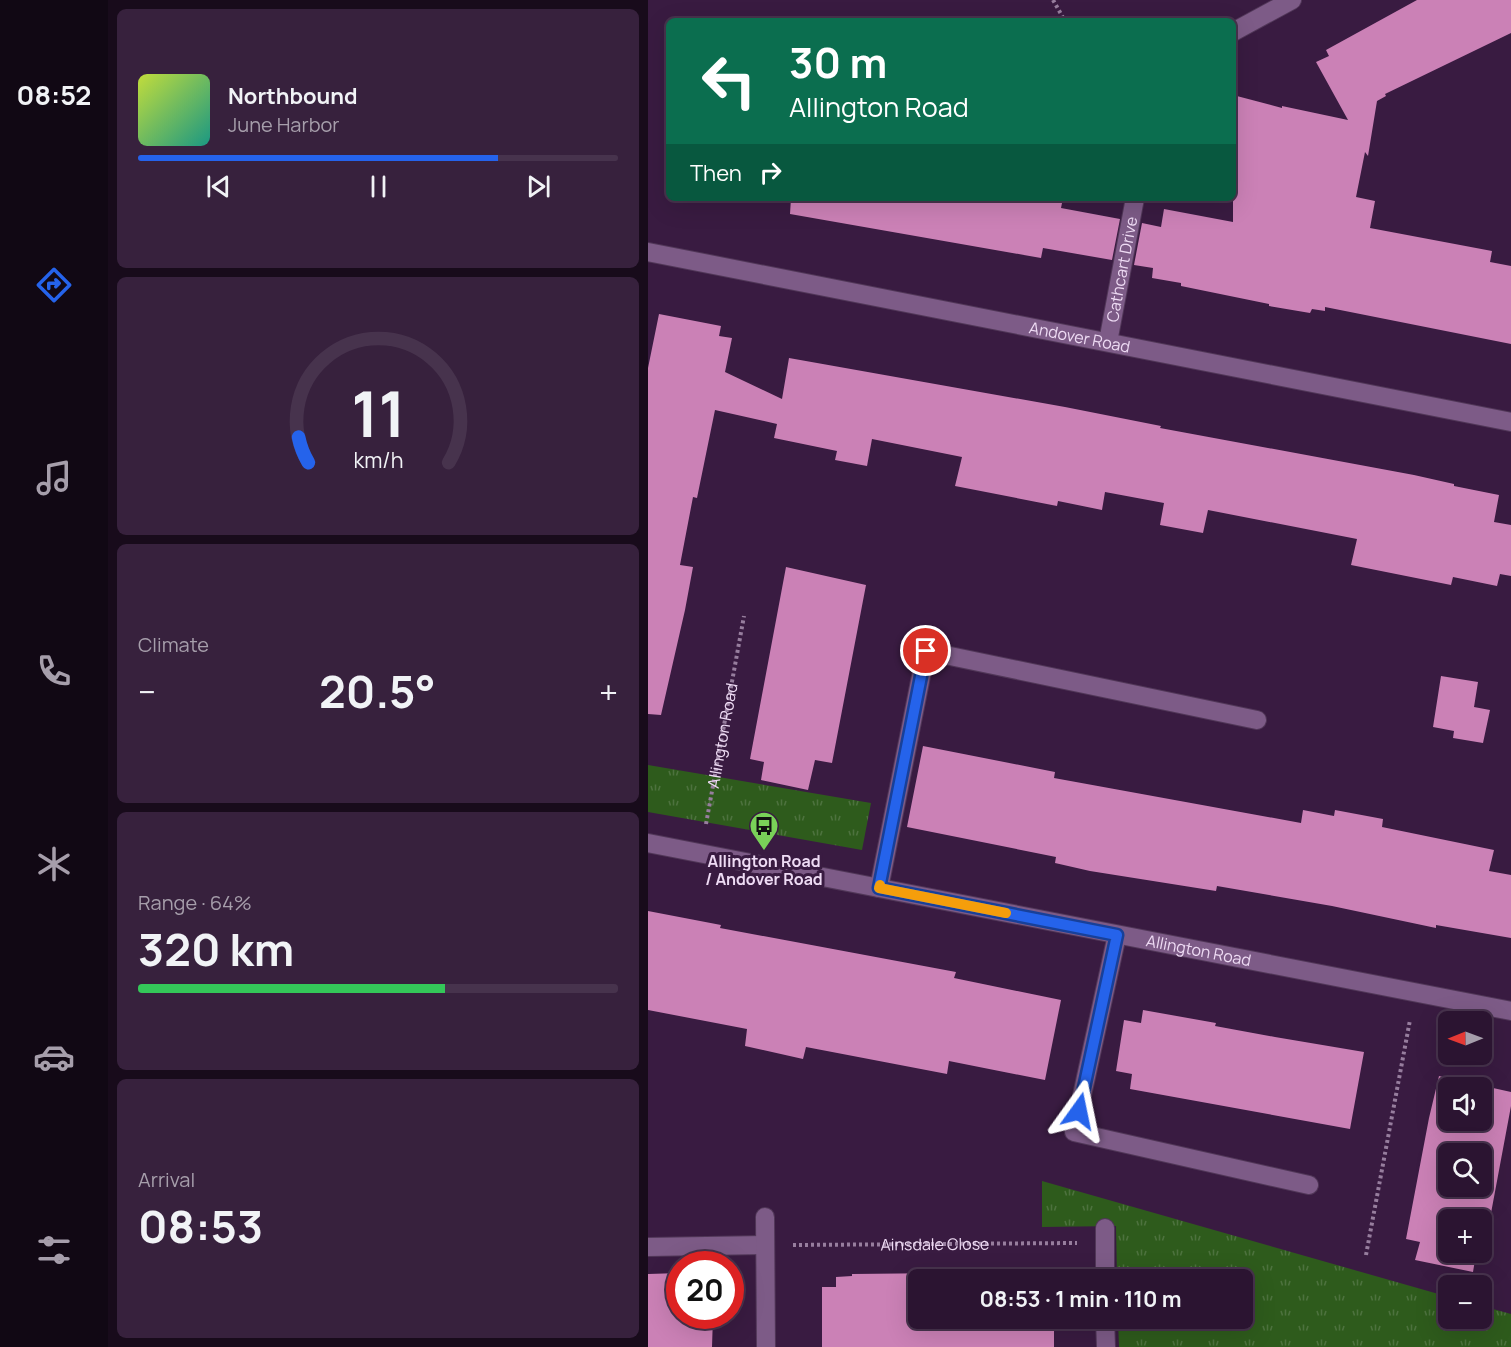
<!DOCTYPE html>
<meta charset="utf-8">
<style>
body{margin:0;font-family:Manrope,sans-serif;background:#37213d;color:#f1f3f6;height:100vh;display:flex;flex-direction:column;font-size:22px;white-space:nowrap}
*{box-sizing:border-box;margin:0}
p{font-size:20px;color:#a69eab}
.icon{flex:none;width:33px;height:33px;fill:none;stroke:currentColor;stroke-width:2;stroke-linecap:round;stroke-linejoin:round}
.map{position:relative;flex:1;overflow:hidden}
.panel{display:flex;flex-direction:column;gap:9px;padding:9px;background:#180b1b;width:540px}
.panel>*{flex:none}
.top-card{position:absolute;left:18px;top:18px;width:570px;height:183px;border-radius:9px;box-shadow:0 6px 24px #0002,0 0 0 2px #47334d;background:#0b6e4f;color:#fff;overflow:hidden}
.needle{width:39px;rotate:269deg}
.controls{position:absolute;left:790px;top:1011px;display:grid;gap:12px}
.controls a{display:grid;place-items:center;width:54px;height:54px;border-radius:9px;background:#2b1431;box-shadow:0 6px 24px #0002,0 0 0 2px #47334d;font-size:30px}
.speed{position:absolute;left:18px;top:1251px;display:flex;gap:12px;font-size:30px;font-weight:700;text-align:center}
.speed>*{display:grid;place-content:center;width:78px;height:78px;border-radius:50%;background:#2b1431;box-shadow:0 6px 24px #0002,0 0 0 2px #47334d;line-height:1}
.speed .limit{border:9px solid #d22;background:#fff;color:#111}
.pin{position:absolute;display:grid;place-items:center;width:51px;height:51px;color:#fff;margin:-26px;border:3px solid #fff;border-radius:50%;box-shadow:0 2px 6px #0007}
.me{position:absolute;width:66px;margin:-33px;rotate:12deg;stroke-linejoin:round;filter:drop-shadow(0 0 4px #0008)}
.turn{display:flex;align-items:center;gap:21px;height:126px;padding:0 24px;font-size:27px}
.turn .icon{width:78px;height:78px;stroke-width:2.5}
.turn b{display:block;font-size:42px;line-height:51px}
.then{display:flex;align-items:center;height:57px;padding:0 24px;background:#0003;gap:12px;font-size:22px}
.big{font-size:45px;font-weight:700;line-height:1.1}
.panel .card{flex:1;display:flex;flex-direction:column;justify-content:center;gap:9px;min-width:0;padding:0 21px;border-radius:9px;background:#37213d}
.panel .dial{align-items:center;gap:0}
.dial svg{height:156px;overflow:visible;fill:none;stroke:#47334d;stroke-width:7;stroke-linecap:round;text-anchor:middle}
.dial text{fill:#f1f3f6;stroke:none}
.song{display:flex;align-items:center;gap:18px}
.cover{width:72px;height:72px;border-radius:9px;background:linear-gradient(135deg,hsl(70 70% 55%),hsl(170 70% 35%))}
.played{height:6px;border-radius:3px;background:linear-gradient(90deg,#2563eb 75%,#47334d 75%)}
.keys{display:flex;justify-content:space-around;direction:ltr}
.heat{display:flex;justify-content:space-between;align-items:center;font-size:33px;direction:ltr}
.charge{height:9px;border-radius:4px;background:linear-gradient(90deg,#34c759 64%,#47334d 0)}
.trip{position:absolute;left:260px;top:1269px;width:345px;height:60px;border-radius:9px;background:#2b1431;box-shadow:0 6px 24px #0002,0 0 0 2px #47334d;font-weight:700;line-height:60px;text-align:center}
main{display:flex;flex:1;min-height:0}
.tabs{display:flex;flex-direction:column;width:108px;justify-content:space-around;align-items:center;background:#110814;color:#a69eab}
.tabs .icon{width:42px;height:42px}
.tabs .selected{color:#2563eb}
.tabs b{font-size:27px;color:#f1f3f6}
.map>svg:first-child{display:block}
</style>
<main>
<nav class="tabs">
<b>08:52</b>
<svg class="icon selected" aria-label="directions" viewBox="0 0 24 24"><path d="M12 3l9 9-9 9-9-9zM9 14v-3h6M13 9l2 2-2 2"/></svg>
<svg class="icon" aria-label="music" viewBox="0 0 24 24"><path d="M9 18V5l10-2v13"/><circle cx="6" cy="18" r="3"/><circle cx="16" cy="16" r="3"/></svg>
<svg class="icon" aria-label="phone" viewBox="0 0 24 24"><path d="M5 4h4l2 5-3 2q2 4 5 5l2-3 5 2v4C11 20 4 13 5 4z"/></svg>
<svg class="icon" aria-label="climate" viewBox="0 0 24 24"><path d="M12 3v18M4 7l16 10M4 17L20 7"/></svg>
<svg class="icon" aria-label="car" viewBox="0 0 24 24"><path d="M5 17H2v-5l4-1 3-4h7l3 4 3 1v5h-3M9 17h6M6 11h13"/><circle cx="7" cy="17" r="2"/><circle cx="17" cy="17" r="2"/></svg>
<svg class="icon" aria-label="filters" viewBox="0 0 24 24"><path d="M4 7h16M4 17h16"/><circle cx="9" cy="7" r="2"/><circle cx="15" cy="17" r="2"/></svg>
</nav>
<section class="panel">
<div class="card">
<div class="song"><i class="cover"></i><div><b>Northbound</b><p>June Harbor</p></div></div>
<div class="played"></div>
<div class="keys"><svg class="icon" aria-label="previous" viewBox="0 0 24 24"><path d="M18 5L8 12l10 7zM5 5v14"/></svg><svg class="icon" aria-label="pause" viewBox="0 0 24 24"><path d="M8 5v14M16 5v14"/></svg><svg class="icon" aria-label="next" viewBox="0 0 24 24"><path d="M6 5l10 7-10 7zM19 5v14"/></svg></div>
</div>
<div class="card dial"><svg viewBox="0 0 100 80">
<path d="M14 69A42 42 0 1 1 86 69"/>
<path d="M14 69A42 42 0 0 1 9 56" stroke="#2563eb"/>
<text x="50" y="56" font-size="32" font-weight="700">11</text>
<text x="50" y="72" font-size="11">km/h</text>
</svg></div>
<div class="card"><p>Climate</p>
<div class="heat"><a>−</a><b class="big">20.5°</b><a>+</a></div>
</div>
<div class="card"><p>Range · 64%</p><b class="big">320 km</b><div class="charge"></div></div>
<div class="card"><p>Arrival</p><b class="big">08:53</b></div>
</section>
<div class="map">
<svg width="863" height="1347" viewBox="0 0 863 1347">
<defs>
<pattern id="grass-tufts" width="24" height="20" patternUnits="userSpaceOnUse" patternTransform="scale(1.5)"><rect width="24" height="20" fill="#2e5b1c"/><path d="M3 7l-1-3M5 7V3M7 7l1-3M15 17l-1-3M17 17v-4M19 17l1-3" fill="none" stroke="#4d723e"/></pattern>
</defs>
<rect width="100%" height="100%" fill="#391b41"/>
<g fill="url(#grass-tufts)">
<path d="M0,765L223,803L214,850L0,812Z"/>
<path d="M394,1181L801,1297V1318H834V1306L863,1314V1347H471L470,1319L594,1318V1280L469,1279L468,1226L394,1227Z"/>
</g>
<g fill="#cb81b6" fill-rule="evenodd">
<path d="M769,0H863V33L737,94L738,96L729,101L720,156L717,152L708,197L727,201L722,228L844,251L842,262L863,266V344L677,307V311L664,309L662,313L621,306V304L533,286V283L504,278L505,268L486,265L494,223L513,227L516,209L585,222V95L634,108V106L700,120L668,62L681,56L678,50Z"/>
<path d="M143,198H347L375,203L376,198H415L413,208L472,219L464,260L395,248L393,258L142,214Z"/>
<path d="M11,314L73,326L71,336L84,338L77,372L134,399L141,358L417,407L513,426L512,428L766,475L806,484V486L851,495L846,522L863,525V576L852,574L849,586L805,577L803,585L703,565L709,539L560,510L555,533L512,525L516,503L457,492L454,510L410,501L409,506L307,486L314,457L224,439L219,466L187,460L189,451L126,438L129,424L67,410L49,498L45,497L32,565L45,567L37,610L13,715L0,714V368Z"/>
<path d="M138,567L218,585L184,763L167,760L160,790L113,780L116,762L102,759Z"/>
<path d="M793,676L830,682L826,707L842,710L835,743L805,738L806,731L785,727Z"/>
<path d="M275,746L407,772L406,778L653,823L655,810L686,816L687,810L735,819L734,827L846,850L841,871L863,875V938L788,925V928L684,906L569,886L568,891L442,871L407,863L408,857L259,827Z"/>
<path d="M0,911L73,925L72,928L308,972L306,978L413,1000L397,1080L301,1061L299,1074L158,1047L155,1059L97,1046L99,1029L0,1010Z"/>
<path d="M495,1010L568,1023L567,1026L627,1037L716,1052L702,1129L482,1089L484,1074L468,1071L476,1020L493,1023Z"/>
<path d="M791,1076L863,1092V1106L835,1256L828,1254L825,1272L767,1260L772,1242L758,1239L781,1118ZM801,1088H834V1120H801ZM801,1154H834V1186H801ZM801,1220H834V1252H801Z"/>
<path d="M406,1272V1280H270V1318H406V1347H174V1287H188V1277L204,1276V1274Z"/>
<path d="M32,1273V1316H65L64,1347H0V1274Z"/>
</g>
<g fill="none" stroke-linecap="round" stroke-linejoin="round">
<g stroke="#513758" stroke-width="20">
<g id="lane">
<path d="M231,888L278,651L609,720"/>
<path d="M469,935L426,1132L661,1185"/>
<path d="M0,1247L117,1245"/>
</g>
</g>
<g stroke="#513758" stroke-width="20">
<g id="street">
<path d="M585,32L644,0"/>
<path id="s3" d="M0,252L863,422"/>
<path id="s4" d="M460,342L487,198"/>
<path id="s5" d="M0,843L863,1011"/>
<path d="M117,1217L118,1347"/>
<path d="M457,1228V1280"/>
<path d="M457,1318L458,1347"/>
</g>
</g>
<g stroke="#977e9e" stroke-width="4" stroke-dasharray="3 3" stroke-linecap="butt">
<path d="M405,0L417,21"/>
<path id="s1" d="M58,824L96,616"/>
<path id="s2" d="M145,1245L429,1243"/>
<path d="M718,1255L762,1020"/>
</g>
<use href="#lane" stroke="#7d5b87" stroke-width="18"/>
<use href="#street" stroke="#7d5b87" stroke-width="18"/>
</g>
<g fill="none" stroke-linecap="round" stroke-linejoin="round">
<g stroke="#184099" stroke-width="15">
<path id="route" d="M278,651L231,888L469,935L431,1111"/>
</g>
<use href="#route" stroke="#2563eb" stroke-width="10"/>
<path stroke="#f59e0b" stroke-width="10" d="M232,885L231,888L358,913"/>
</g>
<defs>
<g id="bus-pin" transform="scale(1.5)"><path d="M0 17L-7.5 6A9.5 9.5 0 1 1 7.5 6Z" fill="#79d158" stroke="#391b41"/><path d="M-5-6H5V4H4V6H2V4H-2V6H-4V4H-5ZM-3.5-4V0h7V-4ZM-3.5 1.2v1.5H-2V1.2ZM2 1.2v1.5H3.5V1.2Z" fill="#111"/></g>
</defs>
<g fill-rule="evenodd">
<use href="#bus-pin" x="116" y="826"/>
</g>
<g text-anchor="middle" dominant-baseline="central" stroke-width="6" stroke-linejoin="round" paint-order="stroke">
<g font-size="16" fill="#eedbf4" stroke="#391b41">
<text stroke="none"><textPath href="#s4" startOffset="74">Cathcart Drive</textPath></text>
<text stroke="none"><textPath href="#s3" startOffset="440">Andover Road</textPath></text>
<text stroke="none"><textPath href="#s1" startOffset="90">Allington Road</textPath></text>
<text stroke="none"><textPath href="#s5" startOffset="561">Allington Road</textPath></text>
<text stroke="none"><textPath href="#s2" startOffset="142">Ainsdale Close</textPath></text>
</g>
<g font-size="16" font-weight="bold" fill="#eedbf4" stroke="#391b41">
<text x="116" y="861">Allington Road<tspan x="116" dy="18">/ Andover Road</tspan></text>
</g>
</g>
</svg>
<div class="controls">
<a><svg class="needle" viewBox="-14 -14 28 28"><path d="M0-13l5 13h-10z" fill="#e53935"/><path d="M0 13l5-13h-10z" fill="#a69eab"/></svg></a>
<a><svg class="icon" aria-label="sound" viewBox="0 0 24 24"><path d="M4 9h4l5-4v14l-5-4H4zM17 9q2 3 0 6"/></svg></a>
<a><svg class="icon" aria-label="search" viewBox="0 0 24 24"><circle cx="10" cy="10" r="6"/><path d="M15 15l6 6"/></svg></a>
<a>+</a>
<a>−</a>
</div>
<div class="speed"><div class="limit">20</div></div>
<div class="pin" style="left:278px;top:651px;background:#d93025"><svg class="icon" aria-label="arrive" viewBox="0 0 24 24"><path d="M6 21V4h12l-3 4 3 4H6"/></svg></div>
<svg class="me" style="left:431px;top:1111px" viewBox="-20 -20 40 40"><path d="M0-17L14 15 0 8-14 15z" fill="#2563eb" stroke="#fff" stroke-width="4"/></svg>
<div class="trip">08:53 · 1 min · 110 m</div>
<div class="top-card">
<div class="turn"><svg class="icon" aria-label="left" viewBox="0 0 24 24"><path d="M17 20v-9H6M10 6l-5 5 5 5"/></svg><div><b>30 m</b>Allington Road</div></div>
<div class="then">Then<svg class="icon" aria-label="right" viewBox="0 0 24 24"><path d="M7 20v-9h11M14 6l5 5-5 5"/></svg></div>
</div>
</div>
</main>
